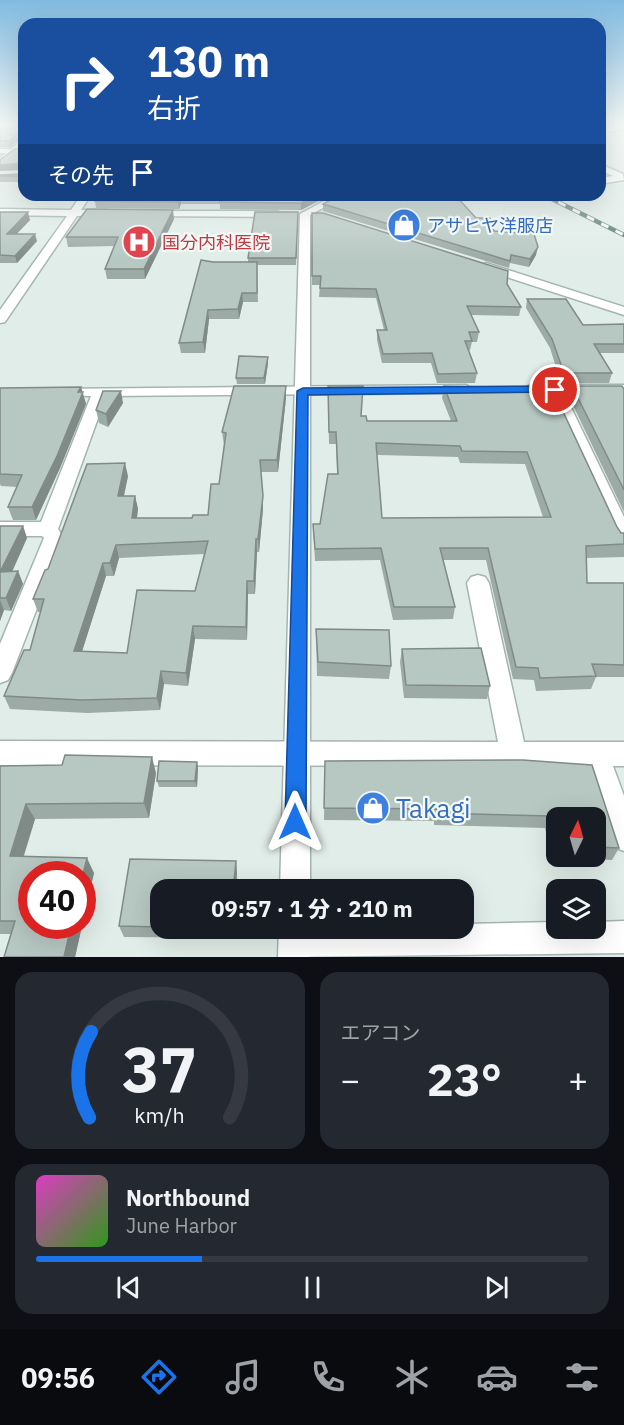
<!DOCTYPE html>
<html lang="ja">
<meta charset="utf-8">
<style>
body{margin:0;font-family:"IBM Plex Sans","Noto Sans JP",sans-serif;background:#242831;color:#f1f3f6;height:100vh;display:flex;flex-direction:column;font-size:22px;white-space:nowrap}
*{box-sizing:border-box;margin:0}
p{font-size:20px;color:#9ea1a6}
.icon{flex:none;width:33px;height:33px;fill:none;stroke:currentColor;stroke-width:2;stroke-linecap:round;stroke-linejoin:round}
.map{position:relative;height:957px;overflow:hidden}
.drawer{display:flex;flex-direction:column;gap:15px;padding:15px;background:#0d0f14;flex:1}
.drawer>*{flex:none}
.guide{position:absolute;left:18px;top:18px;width:588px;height:183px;border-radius:18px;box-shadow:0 6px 24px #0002;background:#1a4fa0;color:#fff;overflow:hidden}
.needle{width:39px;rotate:5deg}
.tools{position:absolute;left:546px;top:807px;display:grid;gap:12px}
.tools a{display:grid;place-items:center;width:60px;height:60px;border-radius:12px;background:#171b24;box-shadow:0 6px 24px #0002;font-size:30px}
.speed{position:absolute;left:18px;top:861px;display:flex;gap:12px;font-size:30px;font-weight:700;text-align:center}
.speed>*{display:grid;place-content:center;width:78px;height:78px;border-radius:50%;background:#171b24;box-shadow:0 6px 24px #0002;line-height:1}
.speed .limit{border:9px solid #d22;background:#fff;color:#111}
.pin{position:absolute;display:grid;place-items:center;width:51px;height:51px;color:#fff;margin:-26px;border:3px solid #fff;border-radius:50%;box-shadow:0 2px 6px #0007}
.me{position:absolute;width:66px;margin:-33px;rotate:0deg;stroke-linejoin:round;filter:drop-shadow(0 0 4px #0008)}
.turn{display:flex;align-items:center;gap:21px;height:126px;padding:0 30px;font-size:27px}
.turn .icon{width:78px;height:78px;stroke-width:2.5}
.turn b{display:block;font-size:42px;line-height:51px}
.then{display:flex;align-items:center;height:57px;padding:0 30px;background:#0003;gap:12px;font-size:22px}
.big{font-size:45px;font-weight:800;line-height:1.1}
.drawer .card{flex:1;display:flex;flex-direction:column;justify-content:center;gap:9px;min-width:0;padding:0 21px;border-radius:18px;background:#242831}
.drawer .dial{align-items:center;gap:0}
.dial svg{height:156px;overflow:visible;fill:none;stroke:#363941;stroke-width:7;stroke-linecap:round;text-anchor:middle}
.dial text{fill:#f1f3f6;stroke:none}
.song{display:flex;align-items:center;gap:18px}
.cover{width:72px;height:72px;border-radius:9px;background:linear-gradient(135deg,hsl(310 70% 55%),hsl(110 70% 35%))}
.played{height:6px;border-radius:3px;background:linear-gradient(90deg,#1a73e8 30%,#363941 30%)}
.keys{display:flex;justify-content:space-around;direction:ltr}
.heat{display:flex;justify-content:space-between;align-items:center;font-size:33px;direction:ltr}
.drawer .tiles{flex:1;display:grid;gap:15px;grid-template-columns:1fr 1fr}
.card:last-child{grid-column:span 2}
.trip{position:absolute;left:150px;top:879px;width:324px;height:60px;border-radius:18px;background:#171b24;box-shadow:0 6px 24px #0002;font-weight:800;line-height:60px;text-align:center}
.tabs{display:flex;height:96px;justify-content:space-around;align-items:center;background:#090b0e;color:#9ea1a6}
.tabs .icon{width:42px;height:42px}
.tabs .current{color:#1a73e8}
.tabs b{font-size:27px;color:#f1f3f6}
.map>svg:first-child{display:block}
</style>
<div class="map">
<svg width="624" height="957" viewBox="0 0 624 957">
<rect width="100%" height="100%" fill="#e1ede8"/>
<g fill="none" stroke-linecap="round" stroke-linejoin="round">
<g stroke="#a4b5b0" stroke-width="3">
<g id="minor">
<path d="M21,141H24V147L0,165V158Z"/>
<path d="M600,164L623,174L624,180L600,184V178L613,176L600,170Z"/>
<path d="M466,385L474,390L471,393L106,396L58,529L64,538L12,673L8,680L0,683V644L44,538L42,536H0V522H41L91,396L54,395L51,392L54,389Z"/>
<path d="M530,385H624V395H565L624,517V545L617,543L614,538L549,395L525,393L522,390Z"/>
<path d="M478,575L485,577L489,583L524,742H624V766H613L624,796V851L614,847L587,766L0,765V741L498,742L467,583L471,577Z"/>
<path d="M624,921V953L290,957L284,954L279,943L284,932L292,928H464V924L556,922V928H596V922Z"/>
</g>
</g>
<g stroke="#a4b5b0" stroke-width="3">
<g id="tertiary">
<path d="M614,126H624V129L600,133V129Z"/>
<path d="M81,195H91L81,210H109L114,213L109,216H77L5,322L0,323V310L67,216L0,215V209L71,210Z"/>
<path d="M335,195H347L310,215V890H280L300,214Z"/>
<path d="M145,211H277L282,214L277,217L149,216L145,215Z"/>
<path d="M486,263L624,307V315L482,269L480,267Z"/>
<path d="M279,928H311L310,957H278Z"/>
</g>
</g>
<g stroke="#9fb9b2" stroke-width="3">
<rect id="secondary" x="0" y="149" width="24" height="4"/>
</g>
<use href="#minor" fill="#fff" fill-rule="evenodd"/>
<use href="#tertiary" fill="#fff" fill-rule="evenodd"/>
<use href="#secondary" fill="#fff" fill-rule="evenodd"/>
<g stroke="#5b7a74" stroke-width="3">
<path id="rail-far1" d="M543,195L547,197"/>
</g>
<g stroke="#5b7a74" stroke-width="4.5">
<path id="rail" d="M544,195L624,235"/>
</g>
<use href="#rail-far1" stroke="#f2f9f6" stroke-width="2" stroke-dasharray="7" stroke-linecap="butt"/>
<use href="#rail" stroke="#f2f9f6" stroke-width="3" stroke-dasharray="8" stroke-linecap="butt"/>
</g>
<g fill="#9daba7" fill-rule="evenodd">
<path d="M0,126H24V139H20L10,147H0Z"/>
<path d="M24,172V182H0V175L22,174Z"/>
<path d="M99,195H330L301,210L220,209V204H181L179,209L96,208L95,201Z"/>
<path d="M323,204L476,218L494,231L536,255L529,267L510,263L509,268L323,211Z"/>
<path d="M0,212L30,220L16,234L37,241L17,263H0Z"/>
<path d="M298,212L296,265H257L258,302H243L239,319H209L205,353H181L179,343L213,262H248V258Z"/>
<path d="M312,213L507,284L521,307L519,316L471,315L479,332L477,342H472L470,350H469L477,373L475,383H437L431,363H382L377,340V330H384L376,298L319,297L320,285H312Z"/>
<path d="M174,219L145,279H107L105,269L115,246L68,247L66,237Z"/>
<path d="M527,299L583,325L624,324V353H600L612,373L609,383H561L550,348L526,308Z"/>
<path d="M268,363L265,384H237L236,378Z"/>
<path d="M286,386V398L278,472H261L263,509L259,552H257L255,594H248L247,640L195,639L188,686L164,684L160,710L87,713L10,709L4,696L30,650L41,612H38L33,599L48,569L128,476L124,496H135L138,509L137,518H192L208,515L219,484L224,445L222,432ZM204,554L195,591L127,653L82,651L106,576H114L119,558Z"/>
<path d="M328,386L367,421H451L442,398L444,386L552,388L617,527L621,533H624V557L587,558V583H624V677H596L591,689L536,691L534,680L513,679L486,560H443L455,607L453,619L393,620L380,560L315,561L313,524H320L337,474L336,444H329ZM377,455L458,457L460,463L525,464L543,517L382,518Z"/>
<path d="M572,386L624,389V512L569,397Z"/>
<path d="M81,387L86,404L60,468L36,520H13L8,507L17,487L1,486L0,484V388Z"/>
<path d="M123,403L108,427L99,423L96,410Z"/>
<path d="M23,526L27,538L12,572L18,571L23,584L11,611L4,610L0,621V527Z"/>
<path d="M316,629L391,666L389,679L317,676Z"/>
<path d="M402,649L490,686L487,699L404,698L400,662Z"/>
<path d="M523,760L592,765L619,848L612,860L552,857L545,828L434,825V821L324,820L325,761ZM556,818H596V856H556Z"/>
<path d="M197,762L198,768L197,787H159L157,781Z"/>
<path d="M0,766L156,773L149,818L35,819L24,856L94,873L82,923V874L32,926H82L75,957H4L11,934H0Z"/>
<path d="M130,859L236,861L237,873L236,890H160V928H232L231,938L124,937L119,926Z"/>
</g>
<g fill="#808b88">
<path d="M18,133L20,139L10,147L9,141Z"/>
<path d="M22,163L24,170L0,171V165Z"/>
<path d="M317,195H330L301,210V203Z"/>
<path d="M180,197L181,204L179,209L178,202Z"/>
<path d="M173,210L174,219L145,279L144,269Z"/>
<path d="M28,212L30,220L9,242L7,234Z"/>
<path d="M35,234L37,241L17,263L15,256Z"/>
<path d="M538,247L536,255L529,267L530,259Z"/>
<path d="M242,293L243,302L239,319L238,309Z"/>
<path d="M208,310L209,319L205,353L203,342Z"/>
<path d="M268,357V363L265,384L264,378Z"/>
<path d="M286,386V398L278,472L277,460Z"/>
<path d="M81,387L86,404L60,468L36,520L32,507Z"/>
<path d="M121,391L123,403L108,427L106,414Z"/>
<path d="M125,463L128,476L121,509L118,496Z"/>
<path d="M135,496L138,509L135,531L132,518Z"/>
<path d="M263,496V509L259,552L258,539Z"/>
<path d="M23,526L27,538L6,585L0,572Z"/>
<path d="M256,539L257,552L255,594L254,581Z"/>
<path d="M116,545L119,558L114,576L110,563Z"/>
<path d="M103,563L106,576L78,664L74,651Z"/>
<path d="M18,571L23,584L11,611L6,598Z"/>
<path d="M247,581L248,594L247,640L246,627Z"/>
<path d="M0,600L4,610L0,621Z"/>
<path d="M193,626L195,639L188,686L186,673Z"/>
<path d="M161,671L164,684L160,710L157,698Z"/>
<path d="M152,757L156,773L149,818L144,803Z"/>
<path d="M197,762L198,768L197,787L195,781Z"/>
<path d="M26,804L35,819L19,870L10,856Z"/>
<path d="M87,858L94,873L82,923V878Z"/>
<path d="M236,861L237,873L236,890H233Z"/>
<path d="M71,926H82L75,957H64Z"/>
<path d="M229,928H232L231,938Z"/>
</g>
<g fill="#b7c7c2" stroke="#808b88" stroke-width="1.5" fill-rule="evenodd">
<path d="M0,126H24V134L18,133L9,141H0Z"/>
<path d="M24,148V169L22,163L0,165V160L15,149Z"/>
<path d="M24,172V176H0V175L22,174Z"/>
<path d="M99,195H317L301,203L220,202L222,197H180L178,202L95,201Z"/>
<path d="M339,195H455L476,218H490L494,231L534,234L538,247L530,259L511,255L510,261L323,204Z"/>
<path d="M87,209L173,210L144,269H105L118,237H66Z"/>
<path d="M0,212H28L7,234H35L15,256L0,255Z"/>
<path d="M255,212H298L296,258H248Z"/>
<path d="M312,213H323L508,271L507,284L521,307L467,306L479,332H469L472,341H465L477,373L438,374L432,353L383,354L377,330H387L376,289L320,288L321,276H312Z"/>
<path d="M201,260L213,262H257V293H242L238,309L208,310L203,342L179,343Z"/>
<path d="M527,299H566L583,325L624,324V344H594L612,373H564L552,339Z"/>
<path d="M239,356L268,357L264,378H236Z"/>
<path d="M234,386H286L277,460H260L263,496L258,539H256L254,581H247L246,627L193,626L186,673L161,671L157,698L82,700L4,696L24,650H30L44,599H33L45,570L48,569L87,464L125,463L118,496H135L132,518H192L193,515H208L211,484H219L226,433L222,432ZM208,541L195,591L137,590L127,653L74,651L103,563H110L116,545Z"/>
<path d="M328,386H363L361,416H366L367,421H457L444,386L552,388L617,527L621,533H624V544L586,546L587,583H624V665L592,664L596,676L540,678L538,668L516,667L488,548H440L455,607H394L381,548L315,549L313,524H320L328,474H338L336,432H329ZM376,443L460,446L462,451L527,452L551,517L382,518Z"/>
<path d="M572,386H622L624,389V490Z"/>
<path d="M81,387L78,392H83L57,456L32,507H8L22,475L0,474V388Z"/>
<path d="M103,391H121L106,414L96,410Z"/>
<path d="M0,526H23L0,572L18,571L6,598H0Z"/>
<path d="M316,629L389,630L391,666L318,662Z"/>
<path d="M481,648L490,686L406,685L402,649Z"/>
<path d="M65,755L152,757L144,803L26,804L10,856L87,858L82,878V874H32V926H71L64,957H4L15,921H0V766L62,765Z"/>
<path d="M523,760L592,765L619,848L596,847V818H556V842L550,816L437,813V809L324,808L325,761Z"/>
<path d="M159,761L197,762L195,781H157Z"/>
<path d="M130,859L236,861L233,890H160V927L119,926Z"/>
</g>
<linearGradient id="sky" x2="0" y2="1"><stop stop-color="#81bae0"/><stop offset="0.48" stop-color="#f2f7f5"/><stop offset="1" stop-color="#f2f7f5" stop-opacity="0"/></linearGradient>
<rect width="624" height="260" fill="url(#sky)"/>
<path fill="#1a73e8" stroke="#114b97" stroke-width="1.5" d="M555,386L559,387V392L308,395L306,822L303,829L295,833L288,829L285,822L297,391L303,388Z"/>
<defs>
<g id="shop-disc" transform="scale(1.725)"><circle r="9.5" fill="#3f7fe0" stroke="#f2f9f6"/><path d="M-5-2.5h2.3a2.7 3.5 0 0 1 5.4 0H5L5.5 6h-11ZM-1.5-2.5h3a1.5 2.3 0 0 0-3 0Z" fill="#fff"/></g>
<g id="hospital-disc" transform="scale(1.725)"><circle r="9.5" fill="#e0444e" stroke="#f2f9f6"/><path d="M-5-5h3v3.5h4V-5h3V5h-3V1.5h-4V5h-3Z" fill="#fff"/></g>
</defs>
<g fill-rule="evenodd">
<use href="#shop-disc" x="404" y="225"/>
<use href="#hospital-disc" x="139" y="242"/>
<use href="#shop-disc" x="373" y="808"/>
</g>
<g text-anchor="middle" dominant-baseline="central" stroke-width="4.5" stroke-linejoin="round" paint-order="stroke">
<g font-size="18" fill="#366cbe" stroke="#f2f9f6" text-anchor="start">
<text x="427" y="225">アサヒヤ洋服店</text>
</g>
<g font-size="18" fill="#be3a42" stroke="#f2f9f6" text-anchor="start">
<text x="162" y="242">国分内科医院</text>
</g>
<g font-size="26" fill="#366cbe" stroke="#f2f9f6" text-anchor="start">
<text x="396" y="808">Takagi</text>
</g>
</g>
</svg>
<div class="tools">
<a><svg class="needle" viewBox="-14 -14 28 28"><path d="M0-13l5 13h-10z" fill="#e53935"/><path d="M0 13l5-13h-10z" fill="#9ea1a6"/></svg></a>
<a><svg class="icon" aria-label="layers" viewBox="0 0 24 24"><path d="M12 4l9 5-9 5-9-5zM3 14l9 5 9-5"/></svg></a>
</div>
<div class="speed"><div class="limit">40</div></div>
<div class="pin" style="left:555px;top:390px;background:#d93025"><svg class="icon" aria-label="arrive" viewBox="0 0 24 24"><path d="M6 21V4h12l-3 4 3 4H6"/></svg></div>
<svg class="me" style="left:295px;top:822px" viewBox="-20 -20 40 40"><path d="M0-17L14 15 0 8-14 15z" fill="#1a73e8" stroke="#fff" stroke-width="4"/></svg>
<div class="trip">09:57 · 1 分 · 210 m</div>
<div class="guide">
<div class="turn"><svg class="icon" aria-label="right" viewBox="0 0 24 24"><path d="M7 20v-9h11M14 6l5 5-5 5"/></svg><div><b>130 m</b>右折</div></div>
<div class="then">その先<svg class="icon" aria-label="arrive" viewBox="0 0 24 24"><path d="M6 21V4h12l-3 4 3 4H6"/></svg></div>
</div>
</div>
<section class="drawer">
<div class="tiles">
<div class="card dial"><svg viewBox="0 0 100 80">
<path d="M14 69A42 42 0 1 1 86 69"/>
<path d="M14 69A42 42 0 0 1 15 25" stroke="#1a73e8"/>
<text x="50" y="56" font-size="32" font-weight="700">37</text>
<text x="50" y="72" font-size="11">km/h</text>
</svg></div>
<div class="card"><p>エアコン</p>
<div class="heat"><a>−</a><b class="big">23°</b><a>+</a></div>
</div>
<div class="card">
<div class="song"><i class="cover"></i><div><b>Northbound</b><p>June Harbor</p></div></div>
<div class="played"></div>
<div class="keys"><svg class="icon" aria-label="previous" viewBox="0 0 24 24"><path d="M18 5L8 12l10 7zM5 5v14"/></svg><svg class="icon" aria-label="pause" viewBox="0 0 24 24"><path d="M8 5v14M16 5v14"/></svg><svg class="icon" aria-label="next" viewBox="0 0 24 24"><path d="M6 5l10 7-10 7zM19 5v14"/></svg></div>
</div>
</div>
</section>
<nav class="tabs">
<b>09:56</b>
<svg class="icon current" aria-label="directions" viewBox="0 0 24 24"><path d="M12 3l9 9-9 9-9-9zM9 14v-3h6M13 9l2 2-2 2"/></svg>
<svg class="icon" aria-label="music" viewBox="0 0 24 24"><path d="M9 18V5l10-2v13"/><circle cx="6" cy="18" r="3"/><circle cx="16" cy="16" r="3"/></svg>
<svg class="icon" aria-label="phone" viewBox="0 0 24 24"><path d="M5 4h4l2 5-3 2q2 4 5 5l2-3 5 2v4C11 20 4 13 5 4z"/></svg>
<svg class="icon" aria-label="climate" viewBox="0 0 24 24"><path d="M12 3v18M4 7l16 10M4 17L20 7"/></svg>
<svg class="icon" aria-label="car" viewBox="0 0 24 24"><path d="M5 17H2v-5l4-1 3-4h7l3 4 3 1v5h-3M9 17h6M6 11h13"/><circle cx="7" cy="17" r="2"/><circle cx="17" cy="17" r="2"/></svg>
<svg class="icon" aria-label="filters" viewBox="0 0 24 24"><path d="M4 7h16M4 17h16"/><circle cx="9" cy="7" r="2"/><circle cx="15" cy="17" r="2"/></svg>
</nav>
